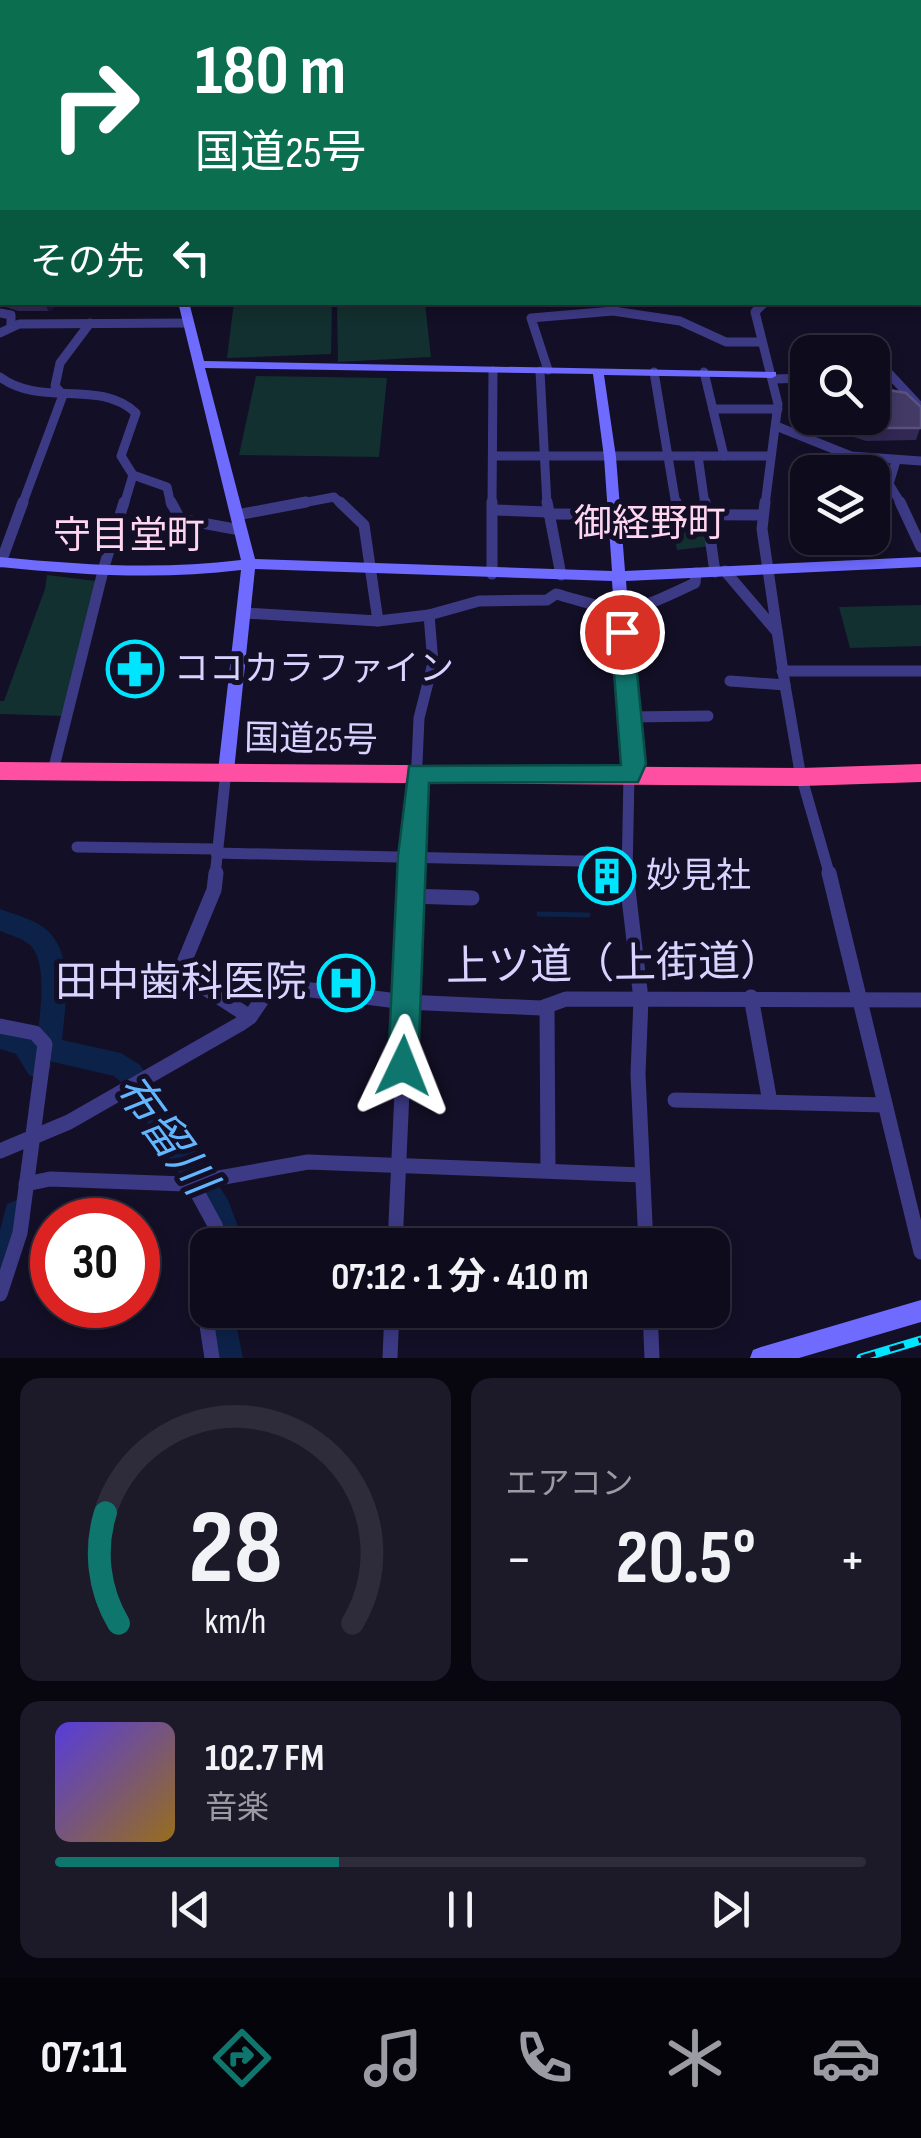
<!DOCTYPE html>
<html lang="ja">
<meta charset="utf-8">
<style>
body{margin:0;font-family:"Sofia Sans Condensed","Noto Sans JP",sans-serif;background:#1c1929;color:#f1f3f6;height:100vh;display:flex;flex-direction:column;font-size:38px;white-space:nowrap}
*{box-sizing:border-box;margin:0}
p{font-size:32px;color:#9b9ba3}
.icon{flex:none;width:55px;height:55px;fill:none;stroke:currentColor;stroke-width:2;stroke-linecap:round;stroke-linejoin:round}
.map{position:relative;height:1358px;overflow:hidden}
.details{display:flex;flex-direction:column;gap:20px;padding:20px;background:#08060f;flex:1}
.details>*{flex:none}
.guide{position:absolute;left:0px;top:0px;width:922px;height:305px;box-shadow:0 5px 15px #0003,0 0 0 2px #2e2b3b;background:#0b6e4f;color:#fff;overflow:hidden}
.controls{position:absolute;left:790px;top:335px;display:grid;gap:20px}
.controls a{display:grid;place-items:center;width:100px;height:100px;border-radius:20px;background:#0e0b1c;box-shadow:0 5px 15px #0003,0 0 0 2px #2e2b3b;font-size:50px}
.speed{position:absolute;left:30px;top:1198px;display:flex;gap:20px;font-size:50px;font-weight:700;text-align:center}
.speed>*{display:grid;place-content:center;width:130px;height:130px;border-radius:50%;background:#0e0b1c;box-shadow:0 5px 15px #0003,0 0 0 2px #2e2b3b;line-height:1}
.speed .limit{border:15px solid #d22;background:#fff;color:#111}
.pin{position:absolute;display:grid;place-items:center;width:85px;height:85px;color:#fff;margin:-42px;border:5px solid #fff;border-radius:50%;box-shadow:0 2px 10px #0007}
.me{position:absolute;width:110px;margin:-55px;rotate:2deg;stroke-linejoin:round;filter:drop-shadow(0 0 8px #0008)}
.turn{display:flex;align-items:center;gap:35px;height:210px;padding:0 30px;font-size:45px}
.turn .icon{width:130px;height:130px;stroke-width:2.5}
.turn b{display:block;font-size:70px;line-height:85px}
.then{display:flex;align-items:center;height:95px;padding:0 30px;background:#0003;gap:20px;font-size:38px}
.big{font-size:75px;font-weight:700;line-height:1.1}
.details .card{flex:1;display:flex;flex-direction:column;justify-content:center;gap:15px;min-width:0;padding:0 35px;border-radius:20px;background:#1c1929}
.details .dial{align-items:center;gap:0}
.dial svg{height:260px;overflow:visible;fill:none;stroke:#2e2b3b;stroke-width:7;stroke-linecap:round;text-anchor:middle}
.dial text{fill:#f1f3f6;stroke:none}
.song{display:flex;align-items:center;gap:30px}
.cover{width:120px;height:120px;border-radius:15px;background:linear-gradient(135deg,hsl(250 70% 55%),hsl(40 70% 35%))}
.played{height:10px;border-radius:5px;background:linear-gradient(90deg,#0f766e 35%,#2e2b3b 35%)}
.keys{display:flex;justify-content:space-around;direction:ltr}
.heat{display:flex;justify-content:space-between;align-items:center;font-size:55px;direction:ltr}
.details .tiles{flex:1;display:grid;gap:20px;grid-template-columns:1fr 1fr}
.card:last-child{grid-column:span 2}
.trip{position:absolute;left:190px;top:1228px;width:540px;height:100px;border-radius:20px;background:#0e0b1c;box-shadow:0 5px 15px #0003,0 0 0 2px #2e2b3b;font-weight:700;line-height:100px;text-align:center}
.tab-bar{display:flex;height:160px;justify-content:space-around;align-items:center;background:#06040b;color:#9b9ba3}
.tab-bar .icon{width:70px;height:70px}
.tab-bar .current{color:#0f766e}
.tab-bar b{font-size:45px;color:#f1f3f6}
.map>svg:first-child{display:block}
</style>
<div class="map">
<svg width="921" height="1358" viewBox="0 0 921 1358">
<rect width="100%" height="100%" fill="#130f26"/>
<g fill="#12302f">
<path d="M234,302L332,303L331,354L227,358Z"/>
<path d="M337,303H425L431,357L338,362Z"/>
<path d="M256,376L387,378L379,457L239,455Z"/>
<path d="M700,520L706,524L711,546L677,550L675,541L652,540L643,521Z"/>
<path d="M47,575L96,581L65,716L0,714V701H4L45,589Z"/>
<path d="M921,605V646L850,648L839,607Z"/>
</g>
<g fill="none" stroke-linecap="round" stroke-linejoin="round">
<path stroke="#0c2248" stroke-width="5" d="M539,914L588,915"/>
<g fill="#0c2248" fill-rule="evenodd">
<path d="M0,112L2,113V122L0,121Z"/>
<path d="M2,146V157L0,158V147Z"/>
<path d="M0,909C16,915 38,920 50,933C74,959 65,1008 62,1040L121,1053L140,1065L228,1200L245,1245H217L207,1218L122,1083L114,1076L49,1061L51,1066L47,1075L38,1078L29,1075L16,1054L0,1049V1025L33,1035L37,1042C39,1019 49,962 30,945C22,938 10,935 0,931Z"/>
<path d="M17,1200L27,1204C36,1227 20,1249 10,1269L0,1273V1230L7,1204Z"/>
<path d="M208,1300V1310H233L243,1358H213L203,1310Z"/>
</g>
<g stroke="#3d3a85" stroke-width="6">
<path d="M473,1L484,2"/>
<path d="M283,2L288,0"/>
</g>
<g stroke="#3d3a85" stroke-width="9">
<path d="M765,302L755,312L778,404L765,505"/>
<path d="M0,313L11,315V325"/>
<path d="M0,333L19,324L188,323"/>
<path d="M872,369L884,368L921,408"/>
<path d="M548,370L531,318L613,311L680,321L726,342H760"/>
<path d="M540,371L547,505"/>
<path d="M654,372L676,505"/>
<path d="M704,372L724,456"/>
<path d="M0,377C42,408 98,378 136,413L121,456L133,475L167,487L171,505"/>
<path d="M774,379L808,378"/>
<path d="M63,395L55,386L60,363L90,323"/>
<path d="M713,409H778"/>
<path d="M776,426L851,456L921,461"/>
<path d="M494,456H769"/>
<path d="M698,456L705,505"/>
<path d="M896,461L889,484L902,505"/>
<path d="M22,505L63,395"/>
<path d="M124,505L133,475"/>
<path d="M292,505L334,497L342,505"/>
<path d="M492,505L493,371"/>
</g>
<g stroke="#3d3a85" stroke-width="11">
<path d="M171,502L180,519L240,530"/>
<path d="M340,502L364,525L378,621"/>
<path d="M547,502L561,575"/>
<path d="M676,502L678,515"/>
<path d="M705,502L715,572"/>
<path d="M765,502L762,529L785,685L800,772L830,876"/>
<path d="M900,502L921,547"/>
<path d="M494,510L547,512"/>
<path d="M548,514L763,515"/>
<path d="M237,515L306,502"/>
<path d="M1,562L23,502"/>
<path d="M725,571L777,632"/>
<path d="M492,574V502"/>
<path d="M245,613L378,621L429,615L479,601L547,600L556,594C631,615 624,616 695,583L696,573"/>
<path d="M782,671H921"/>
<path d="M730,681L785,685"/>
<path d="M629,717L708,716"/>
<path d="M53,771L104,567L124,502"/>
<path d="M77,847L216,849"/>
<path d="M216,853L625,862"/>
<path d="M215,876L226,771"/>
<path d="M412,876L419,718L433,663L429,615"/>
<path d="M627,876L629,775"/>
</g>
<g stroke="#3d3a85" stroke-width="15">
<path d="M216,873L214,890L180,972L250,1017"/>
<path d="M626,873L641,999L638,1074L646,1245"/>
<path d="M829,873L921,1252"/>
<path d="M409,896L472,898"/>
<path d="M751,997L770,1102"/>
<path d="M547,1006L548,1170"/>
<path d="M0,1026L35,1033L45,1044L20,1233L0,1294"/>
<path d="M675,1100L885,1105"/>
<path d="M0,1151L69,1122L240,1024L250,1017L272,985L405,1002L541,1008L566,999L921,1000"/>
<path d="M192,1183L215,1225L221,1245"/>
<path d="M26,1184L50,1179L185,1184L308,1162L642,1175"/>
<path d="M395,1245L412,873"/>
<path d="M208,1301L205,1312L212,1358"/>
<path d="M650,1310L652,1358"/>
<path d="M390,1358L392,1310"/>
</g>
<g fill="#6f6bff" fill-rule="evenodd">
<rect x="0" y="104" width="2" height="6"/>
<rect x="0" y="202" width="2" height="6"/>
<path d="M178,302H189L204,361L776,372V376L772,378L604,375L616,457L625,571L921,557V567L626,581L641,764L635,780L629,782L623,780L621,775L625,764L612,581L255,569L234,771L232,776L226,778L220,776L218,771L241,570C161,580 81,575 0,567V557C81,565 160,570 241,560ZM205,368L593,374L604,457L612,571L255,559Z"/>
<path d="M921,1300V1322L799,1358H750L753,1350L761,1347Z"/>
</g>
<g fill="#c25bff" fill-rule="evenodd">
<path d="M223,0H251L253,2H227Z"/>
<rect x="920" y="115" width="1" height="6"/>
</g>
<g fill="#ff4fa3" fill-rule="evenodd">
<path d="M723,0H741L742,2H726Z"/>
<rect x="920" y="61" width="1" height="7"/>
<path d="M0,762L802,768L921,764V782L802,786L0,780Z"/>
</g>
<g stroke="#00e5ff" stroke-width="9">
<path id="rail" d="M861,1358L921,1340"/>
</g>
<use href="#rail" stroke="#130f26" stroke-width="5" stroke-dasharray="15" stroke-linecap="butt"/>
</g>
<g fill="#312854">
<path d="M0,277H2V302H56L53,309L48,311H18L0,305Z"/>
<path d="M883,389L921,426L916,440L866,441L842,433L834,418H872Z"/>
</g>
<path fill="#1d163a" d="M45,302H56L53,309L48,311Z"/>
<g fill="#433a66" stroke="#5a527e" stroke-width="2.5">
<rect x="0" y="215" width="2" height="17"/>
<path d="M0,277H2V295L0,294Z"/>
<path d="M872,374L883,389L906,393L921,407V428H870L846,421L844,418H872Z"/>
</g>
<path fill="#0f766e" stroke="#0a4d48" stroke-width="2.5" d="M622,624L633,632L646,764L638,782L429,783L418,1066L413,1076L403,1080L393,1076L388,1066L398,856L409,766L621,765L611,632Z"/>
<defs>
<g id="pharmacy-ring" transform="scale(2.875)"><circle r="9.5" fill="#130f26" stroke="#00e5ff" stroke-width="1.5"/><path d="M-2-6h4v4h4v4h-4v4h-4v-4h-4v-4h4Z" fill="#00e5ff"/></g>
<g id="building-ring" transform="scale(2.875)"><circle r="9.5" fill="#130f26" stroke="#00e5ff" stroke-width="1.5"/><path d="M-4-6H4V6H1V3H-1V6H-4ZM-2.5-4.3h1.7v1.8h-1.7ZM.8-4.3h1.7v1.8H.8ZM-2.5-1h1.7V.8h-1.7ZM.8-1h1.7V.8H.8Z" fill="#00e5ff"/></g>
<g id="hospital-ring" transform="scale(2.875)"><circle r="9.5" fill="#130f26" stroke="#00e5ff" stroke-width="1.5"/><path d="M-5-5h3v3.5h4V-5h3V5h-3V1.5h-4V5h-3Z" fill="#00e5ff"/></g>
</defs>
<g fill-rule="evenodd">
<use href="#pharmacy-ring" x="135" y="669"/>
<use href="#building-ring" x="607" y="876"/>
<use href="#hospital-ring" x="346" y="983"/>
</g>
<g text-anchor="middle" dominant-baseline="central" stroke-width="10" stroke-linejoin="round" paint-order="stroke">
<g font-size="35" fill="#d9d4ff" stroke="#130f26" text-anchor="start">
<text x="174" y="669">ココカラファイン</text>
<text x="646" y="876">妙見社</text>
</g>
<g font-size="35" fill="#d9d4ff" stroke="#130f26">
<text transform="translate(311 740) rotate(1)">国道25号</text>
</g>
<g font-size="38" fill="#ffd6f0" stroke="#130f26">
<text x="650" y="524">御経野町</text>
<text x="129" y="536">守目堂町</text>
</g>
<g font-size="42" fill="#d9d4ff" stroke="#130f26">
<text transform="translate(614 965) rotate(-1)">上ツ道（上街道）</text>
</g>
<g font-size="42" fill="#d9d4ff" stroke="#130f26" text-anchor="end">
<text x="307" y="983">田中歯科医院</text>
</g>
<g font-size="45" font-style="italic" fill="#62b6ff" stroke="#130f26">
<text transform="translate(164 1135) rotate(54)">布留川</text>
</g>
</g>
</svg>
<div class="controls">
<a><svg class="icon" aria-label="search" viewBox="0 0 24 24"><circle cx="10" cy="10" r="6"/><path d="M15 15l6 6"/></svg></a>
<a><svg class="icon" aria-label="layers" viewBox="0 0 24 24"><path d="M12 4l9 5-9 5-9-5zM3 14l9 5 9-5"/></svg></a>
</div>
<div class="speed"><div class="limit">30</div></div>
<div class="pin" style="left:622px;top:632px;background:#d93025"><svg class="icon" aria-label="arrive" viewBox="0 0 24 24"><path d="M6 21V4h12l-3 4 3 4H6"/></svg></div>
<svg class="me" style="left:403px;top:1066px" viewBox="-20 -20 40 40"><path d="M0-17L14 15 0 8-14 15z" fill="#0f766e" stroke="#fff" stroke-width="4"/></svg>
<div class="trip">07:12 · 1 分 · 410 m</div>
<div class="guide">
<div class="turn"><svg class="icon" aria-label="right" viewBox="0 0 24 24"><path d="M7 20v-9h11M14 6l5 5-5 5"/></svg><div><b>180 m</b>国道25号</div></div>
<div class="then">その先<svg class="icon" aria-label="left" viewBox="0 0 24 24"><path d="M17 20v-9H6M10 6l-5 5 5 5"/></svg></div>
</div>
</div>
<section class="details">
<div class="tiles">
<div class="card dial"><svg viewBox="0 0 100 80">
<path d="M14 69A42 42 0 1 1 86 69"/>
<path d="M14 69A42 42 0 0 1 10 35" stroke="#0f766e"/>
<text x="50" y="56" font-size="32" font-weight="700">28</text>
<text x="50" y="72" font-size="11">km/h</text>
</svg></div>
<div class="card"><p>エアコン</p>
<div class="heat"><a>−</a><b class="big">20.5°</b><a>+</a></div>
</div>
<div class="card">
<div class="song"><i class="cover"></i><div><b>102.7 FM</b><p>音楽</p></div></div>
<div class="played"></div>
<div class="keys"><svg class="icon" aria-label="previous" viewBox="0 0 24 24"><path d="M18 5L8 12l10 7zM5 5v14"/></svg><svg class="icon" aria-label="pause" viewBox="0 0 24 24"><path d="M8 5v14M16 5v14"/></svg><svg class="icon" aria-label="next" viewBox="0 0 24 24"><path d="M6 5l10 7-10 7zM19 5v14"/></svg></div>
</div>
</div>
</section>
<nav class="tab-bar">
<b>07:11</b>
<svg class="icon current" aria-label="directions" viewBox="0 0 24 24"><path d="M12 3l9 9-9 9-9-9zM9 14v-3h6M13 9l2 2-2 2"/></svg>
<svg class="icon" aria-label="music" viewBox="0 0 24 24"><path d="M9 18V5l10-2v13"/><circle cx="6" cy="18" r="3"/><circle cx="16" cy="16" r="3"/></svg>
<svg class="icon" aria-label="phone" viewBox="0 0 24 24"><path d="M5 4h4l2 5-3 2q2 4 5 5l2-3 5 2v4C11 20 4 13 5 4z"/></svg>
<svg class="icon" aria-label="climate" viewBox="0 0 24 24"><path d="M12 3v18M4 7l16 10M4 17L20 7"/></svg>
<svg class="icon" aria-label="car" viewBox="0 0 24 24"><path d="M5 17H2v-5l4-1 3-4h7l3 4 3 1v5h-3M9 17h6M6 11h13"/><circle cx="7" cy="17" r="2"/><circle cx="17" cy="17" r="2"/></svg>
</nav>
